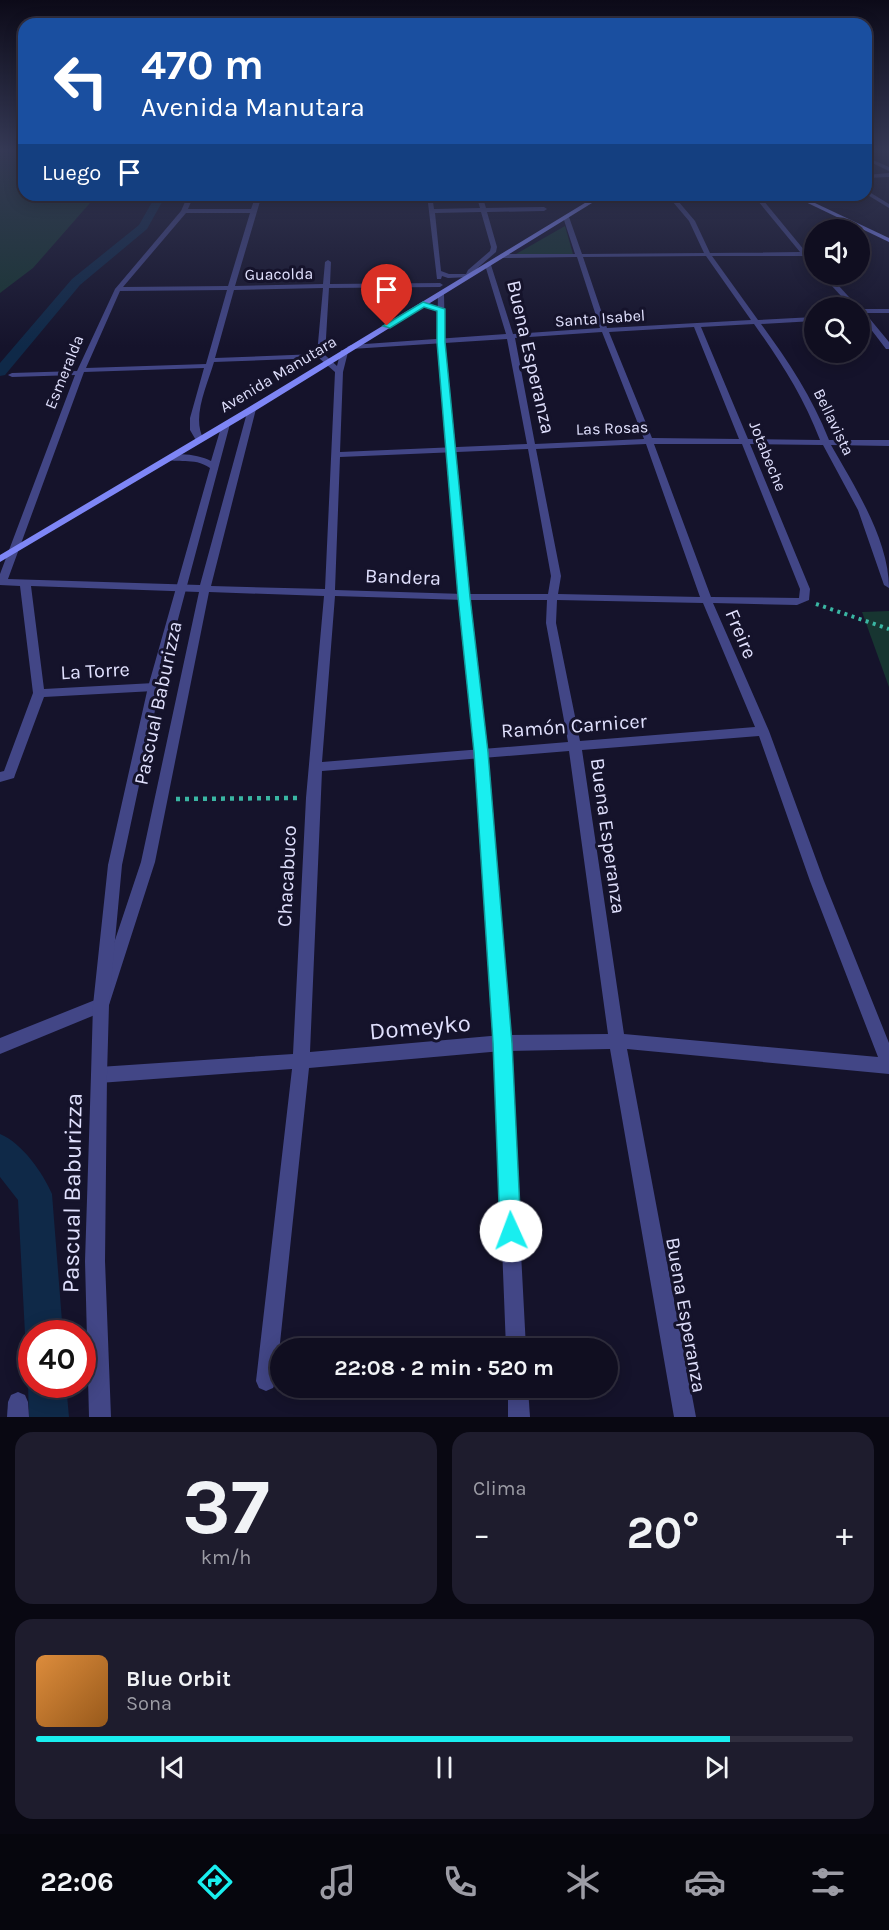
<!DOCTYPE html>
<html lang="es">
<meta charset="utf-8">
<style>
body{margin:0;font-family:Karla,sans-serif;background:#1e1c2d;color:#f1f3f6;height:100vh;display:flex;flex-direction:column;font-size:22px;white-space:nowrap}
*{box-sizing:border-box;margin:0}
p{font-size:20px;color:#9c9ca5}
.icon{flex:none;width:33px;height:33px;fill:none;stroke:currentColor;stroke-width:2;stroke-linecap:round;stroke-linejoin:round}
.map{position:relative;height:1417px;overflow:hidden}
.panel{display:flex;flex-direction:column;gap:15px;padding:15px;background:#090812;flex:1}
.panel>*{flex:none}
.banner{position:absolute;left:18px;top:18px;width:854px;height:183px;border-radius:18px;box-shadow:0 3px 15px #0003,0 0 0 2px #302e3e;background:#1a4fa0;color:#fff;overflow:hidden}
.controls{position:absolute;left:804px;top:219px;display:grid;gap:12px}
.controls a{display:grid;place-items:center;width:66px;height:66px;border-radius:50%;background:#100e20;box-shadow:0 3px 15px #0003,0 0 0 2px #302e3e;font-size:30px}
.speed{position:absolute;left:18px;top:1320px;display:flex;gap:12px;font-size:30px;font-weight:700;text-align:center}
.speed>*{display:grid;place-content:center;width:78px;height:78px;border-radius:50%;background:#100e20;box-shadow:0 3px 15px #0003,0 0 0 2px #302e3e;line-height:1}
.speed .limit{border:9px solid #d22;background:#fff;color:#111}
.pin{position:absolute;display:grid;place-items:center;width:51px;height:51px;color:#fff;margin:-62px -26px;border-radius:50% 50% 50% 0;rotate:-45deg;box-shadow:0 0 6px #0007}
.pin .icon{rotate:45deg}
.me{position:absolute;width:66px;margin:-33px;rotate:358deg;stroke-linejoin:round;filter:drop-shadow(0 0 4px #0008)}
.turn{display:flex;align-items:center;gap:21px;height:126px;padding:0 24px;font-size:27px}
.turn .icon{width:78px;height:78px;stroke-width:2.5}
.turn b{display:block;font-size:42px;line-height:51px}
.then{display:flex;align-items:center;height:57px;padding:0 24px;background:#0003;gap:12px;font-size:22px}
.big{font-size:45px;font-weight:700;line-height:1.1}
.panel .widget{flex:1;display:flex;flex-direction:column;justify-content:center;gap:9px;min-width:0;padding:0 21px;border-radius:18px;background:#1e1c2d}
.panel .dial{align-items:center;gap:0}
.dial b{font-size:78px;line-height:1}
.song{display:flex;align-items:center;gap:18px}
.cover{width:72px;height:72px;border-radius:9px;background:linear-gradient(135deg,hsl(30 70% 55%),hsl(30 70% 35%))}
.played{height:6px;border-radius:3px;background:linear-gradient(90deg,#19eeef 85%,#302e3e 85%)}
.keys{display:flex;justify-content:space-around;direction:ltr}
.heat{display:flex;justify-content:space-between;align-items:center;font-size:33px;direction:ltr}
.panel .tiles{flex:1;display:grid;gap:15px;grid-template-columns:1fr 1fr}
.widget:last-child{grid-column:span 2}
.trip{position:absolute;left:270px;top:1338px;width:348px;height:60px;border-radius:30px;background:#100e20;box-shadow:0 3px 15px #0003,0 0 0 2px #302e3e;font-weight:700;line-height:60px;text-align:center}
.menu{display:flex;height:96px;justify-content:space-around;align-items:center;background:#06060d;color:#9c9ca5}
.menu .icon{width:42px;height:42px}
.menu .current{color:#19eeef}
.menu b{font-size:27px;color:#f1f3f6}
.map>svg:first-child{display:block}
</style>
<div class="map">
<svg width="889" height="1417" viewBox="0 0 889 1417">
<rect width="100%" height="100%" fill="#15132b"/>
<g fill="#173531">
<path d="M0,149H24V195H97L33,268L0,293Z"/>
<path d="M565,226L573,254H516Z"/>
<path d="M889,611V687L862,612Z"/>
</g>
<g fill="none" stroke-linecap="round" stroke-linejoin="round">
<g fill="#0f2948" fill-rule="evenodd">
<path d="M156,195H166L147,229L80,285L5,375L0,376V363L72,279L139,225Z"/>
<path d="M0,1134C22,1143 43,1173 52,1194L63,1334H32V1348L25,1334L18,1200L0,1177Z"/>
<path d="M32,1375V1384H66L69,1417H29L28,1384Z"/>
</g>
<path stroke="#3ab6a3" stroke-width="4" stroke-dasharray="3 4.5" stroke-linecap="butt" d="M816,604L889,629"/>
<path stroke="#3ab6a3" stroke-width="4.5" stroke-dasharray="4 5" stroke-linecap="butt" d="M176,799L297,798"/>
<g fill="#424686" fill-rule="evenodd">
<path d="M866,157L889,167V171L866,160Z"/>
<path d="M889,173V177L866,178V175Z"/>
<path d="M866,190L889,204V208L866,194Z"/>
<path d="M188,195H194L188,209H251L256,195H429L426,197L261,198L235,286L323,284L325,262L328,260L331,262L330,284L440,283L443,285L440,287L329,288L325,355L337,366L341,350L348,352L343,372L340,452L527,444L507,339L351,349L347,347L351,345L506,334L485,265L488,263L491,265L513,334L600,328L577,257L502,258L499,256L502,254H575L563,217L566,215L569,217L582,254L704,253L689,221L667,195H673L695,221L710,253L800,252L753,195H759L814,262V267L812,266L803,256H712L758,320L814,317V321L761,324C788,361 812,397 829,440H889V446L831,445C855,487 889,540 889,588L884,585L858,510L823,445L750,444L810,589L809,600L797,605L713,603L769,731L824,881L889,1043V1074L627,1049L696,1417H674L610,1049L502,1051L309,1068L276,1381L273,1388L266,1391L259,1388L256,1381L292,1069L99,1083L93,1081L91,1075L93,1069L99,1067L293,1054L306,798L324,596L209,592L155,862L109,1005L107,1010L0,1054V1038L95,1000L141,862L199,592L31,586L44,689L154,683L160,687L154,691L44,697L15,775L14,778L0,782V772L4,771L33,693L20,586L0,585V574L75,375L12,377L8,375L12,373L77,371L115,289L181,211ZM186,213H250L228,286L123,287ZM706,256L751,320L607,328L583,257ZM323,288L317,354L215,358L234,290ZM227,290L206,364L86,368L120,291ZM754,324C781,362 803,396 820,440L748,439L701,327ZM694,327L739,439L652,438L609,332ZM602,332L644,439L535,444L515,338ZM319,358L335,372L325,589L211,586L256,409L252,407L248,409L200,585L8,579L84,372L204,368L190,418V430L197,442L200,443L204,440C191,418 207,386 214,362ZM646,444L700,597L558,594L561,576L536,449ZM654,444H742L800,589L799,598L711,597ZM528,449L551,576L548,594H464L335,590L340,457ZM335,596L464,600H547L546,623L568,742L322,762ZM557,600L703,603L755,727L580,741L556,623ZM759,736L810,881L878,1057L624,1034L582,750ZM569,751L608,1034L502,1035L310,1052L322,771Z"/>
<path d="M476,195H482L486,208L544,207L547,209L544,211L487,212L497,247L496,252L473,272L470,277L448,278L442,276L441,279H437L428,203L433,202L434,209L480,208ZM481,212L491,247L490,251L468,270L466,274H449L441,271L435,213Z"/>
<path d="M582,195H588L594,202L589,203Z"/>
<path d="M821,274H828L859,308H852Z"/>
<path d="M860,309H889V313H865L889,342V349H886L860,315Z"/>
<path d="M18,1392L25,1395L28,1402L29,1417H7L8,1402L11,1395Z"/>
</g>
<g fill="#424686" fill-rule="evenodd">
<path d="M441,292L444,294L445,342L469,597L487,752L510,1043L526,1348H506L494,1043L475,752L459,597L437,342L438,294Z"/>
<path d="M226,421L230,424L160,687L122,865L109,1005L107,1075L105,1261L111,1417H89L85,1261L91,1075L93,1005L108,865L148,687L210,468C193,456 176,465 165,458C177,451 199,455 211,461L222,424Z"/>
<path d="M508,1388H528L530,1417H508Z"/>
</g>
<g fill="#7e86f6" fill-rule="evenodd">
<path d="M598,195H605L255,411L0,562V555L249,407Z"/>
<path d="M791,195H798L889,238V242Z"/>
</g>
</g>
<linearGradient id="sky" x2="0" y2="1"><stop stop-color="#0c0a18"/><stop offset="0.43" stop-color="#353955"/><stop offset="1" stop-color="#353955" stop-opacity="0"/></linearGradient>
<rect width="889" height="347" fill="url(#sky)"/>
<path fill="#19eeef" stroke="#109b9b" stroke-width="1.5" d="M423,302L445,309V342L470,597L488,752L512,1043L521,1231L518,1239L511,1242L503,1239L500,1231L493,1043L474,752L458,597L437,342V311L424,307L390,328L383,326Z"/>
<g text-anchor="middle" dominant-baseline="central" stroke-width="6" stroke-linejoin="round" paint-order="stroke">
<g font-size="16" fill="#e0e0fd" stroke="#15132b">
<text transform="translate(279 274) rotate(-1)">Guacolda</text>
<text transform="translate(600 318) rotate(-4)">Santa Isabel</text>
<text transform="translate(64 372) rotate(-68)">Esmeralda</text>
<text transform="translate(278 374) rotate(-31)">Avenida Manutara</text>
<text transform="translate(834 422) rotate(64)">Bellavista</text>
<text transform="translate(612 428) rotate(-2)">Las Rosas</text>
<text transform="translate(768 456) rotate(68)">Jotabeche</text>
</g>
<g font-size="20" fill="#e0e0fd" stroke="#15132b">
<text transform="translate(531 357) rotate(77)">Buena Esperanza</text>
<text transform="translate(403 577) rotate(2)">Bandera</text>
<text transform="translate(741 634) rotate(67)">Freire</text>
<text transform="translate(95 671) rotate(-3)">La Torre</text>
<text transform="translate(158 703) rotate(-78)">Pascual Baburizza</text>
<text transform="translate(574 726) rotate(-4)">Ramón Carnicer</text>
<text transform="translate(608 836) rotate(82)">Buena Esperanza</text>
<text transform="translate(287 876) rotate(-87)">Chacabuco</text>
<text transform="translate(686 1315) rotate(80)">Buena Esperanza</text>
</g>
<g font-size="24" fill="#e0e0fd" stroke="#15132b">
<text transform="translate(420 1027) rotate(-5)">Domeyko</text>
<text transform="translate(72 1193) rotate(-89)">Pascual Baburizza</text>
</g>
</g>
</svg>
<div class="controls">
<a><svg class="icon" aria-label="sound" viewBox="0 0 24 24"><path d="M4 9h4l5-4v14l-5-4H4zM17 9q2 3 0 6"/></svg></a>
<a><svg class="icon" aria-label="search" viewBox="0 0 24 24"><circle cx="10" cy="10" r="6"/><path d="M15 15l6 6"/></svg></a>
</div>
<div class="speed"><div class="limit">40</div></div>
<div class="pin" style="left:387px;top:326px;background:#d93025"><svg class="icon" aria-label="arrive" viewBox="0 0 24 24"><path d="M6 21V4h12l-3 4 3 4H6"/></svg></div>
<svg class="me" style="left:511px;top:1231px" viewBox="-20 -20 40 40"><circle r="19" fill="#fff"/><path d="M0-13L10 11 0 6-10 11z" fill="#19eeef"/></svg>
<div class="trip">22:08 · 2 min · 520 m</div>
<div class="banner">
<div class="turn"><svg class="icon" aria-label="left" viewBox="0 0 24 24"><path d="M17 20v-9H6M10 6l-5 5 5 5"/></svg><div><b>470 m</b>Avenida Manutara</div></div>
<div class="then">Luego<svg class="icon" aria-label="arrive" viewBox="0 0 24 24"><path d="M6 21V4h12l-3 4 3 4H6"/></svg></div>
</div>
</div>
<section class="panel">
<div class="tiles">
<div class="widget dial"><b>37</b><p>km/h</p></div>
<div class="widget"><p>Clima</p>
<div class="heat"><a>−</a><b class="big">20°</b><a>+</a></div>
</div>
<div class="widget">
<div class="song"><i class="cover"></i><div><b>Blue Orbit</b><p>Sona</p></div></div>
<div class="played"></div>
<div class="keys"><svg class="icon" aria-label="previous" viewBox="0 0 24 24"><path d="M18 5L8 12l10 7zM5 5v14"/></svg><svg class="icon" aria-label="pause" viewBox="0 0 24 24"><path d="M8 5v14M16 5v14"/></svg><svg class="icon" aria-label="next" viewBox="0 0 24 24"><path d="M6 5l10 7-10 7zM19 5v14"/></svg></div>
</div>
</div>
</section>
<nav class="menu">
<b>22:06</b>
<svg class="icon current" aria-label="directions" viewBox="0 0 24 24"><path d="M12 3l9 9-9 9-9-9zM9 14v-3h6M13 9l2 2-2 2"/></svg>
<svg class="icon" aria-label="music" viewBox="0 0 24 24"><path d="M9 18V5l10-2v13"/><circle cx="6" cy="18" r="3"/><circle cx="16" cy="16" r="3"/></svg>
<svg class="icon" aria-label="phone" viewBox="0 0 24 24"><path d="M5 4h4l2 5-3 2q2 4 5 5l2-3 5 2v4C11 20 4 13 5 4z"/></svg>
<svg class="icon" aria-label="climate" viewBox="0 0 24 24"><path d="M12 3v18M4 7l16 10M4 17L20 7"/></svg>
<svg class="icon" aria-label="car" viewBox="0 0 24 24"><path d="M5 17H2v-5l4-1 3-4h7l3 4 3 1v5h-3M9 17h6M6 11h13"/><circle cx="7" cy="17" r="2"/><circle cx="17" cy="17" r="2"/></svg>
<svg class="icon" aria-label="filters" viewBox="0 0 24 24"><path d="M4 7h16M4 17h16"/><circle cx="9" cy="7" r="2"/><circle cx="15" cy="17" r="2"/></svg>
</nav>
